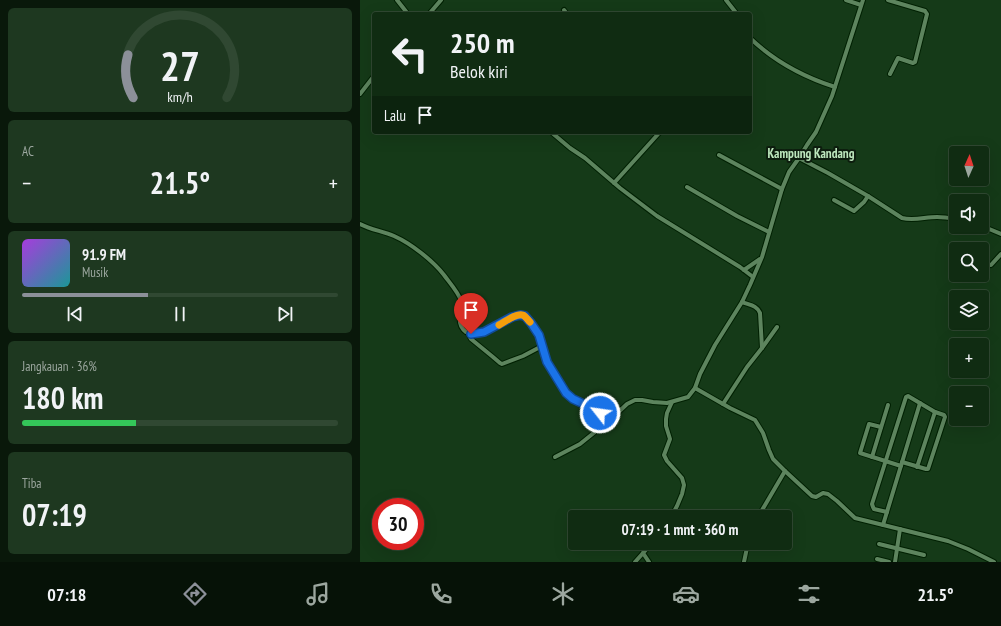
<!DOCTYPE html>
<html lang="id">
<meta charset="utf-8">
<style>
body{margin:0;font-family:"PT Sans Narrow",sans-serif;background:#1e3820;color:#f1f3f6;height:100vh;display:flex;flex-direction:column;font-size:15px;white-space:nowrap}
*{box-sizing:border-box;margin:0}
p{font-size:13px;color:#9ca79f}
.icon{flex:none;width:22px;height:22px;fill:none;stroke:currentColor;stroke-width:2;stroke-linecap:round;stroke-linejoin:round}
.map{position:relative;flex:1;overflow:hidden}
.sheet{display:flex;flex-direction:column;gap:8px;padding:8px;background:#09180a;width:360px}
.sheet>*{flex:none}
.top-card{position:absolute;left:12px;top:12px;width:380px;height:122px;border-radius:4px;box-shadow:0 4px 16px #0002,0 0 0 1px #304832;background:#102c12;color:#f1f3f6;overflow:hidden}
.needle{width:26px;rotate:3deg}
.controls{position:absolute;left:589px;top:146px;display:grid;gap:8px}
.controls a{display:grid;place-items:center;width:40px;height:40px;border-radius:4px;background:#102c12;box-shadow:0 4px 16px #0002,0 0 0 1px #304832;font-size:20px}
.speed{position:absolute;left:12px;top:498px;display:flex;gap:8px;font-size:20px;font-weight:700;text-align:center}
.speed>*{display:grid;place-content:center;width:52px;height:52px;border-radius:50%;background:#102c12;box-shadow:0 4px 16px #0002,0 0 0 1px #304832;line-height:1}
.speed .limit{border:6px solid #d22;background:#fff;color:#111}
.pin{position:absolute;display:grid;place-items:center;width:34px;height:34px;color:#fff;margin:-41px -17px;border-radius:50% 50% 50% 0;rotate:-45deg;box-shadow:0 0 4px #0007}
.pin .icon{rotate:45deg}
.me{position:absolute;width:44px;margin:-22px;rotate:300deg;stroke-linejoin:round;filter:drop-shadow(0 0 3px #0008)}
.turn{display:flex;align-items:center;gap:14px;height:84px;padding:0 12px;font-size:18px}
.turn .icon{width:52px;height:52px;stroke-width:2.5}
.turn b{display:block;font-size:28px;line-height:34px}
.then{display:flex;align-items:center;height:38px;padding:0 12px;background:#0003;gap:8px;font-size:15px}
.big{font-size:30px;font-weight:600;line-height:1.1}
.sheet .widget{flex:1;display:flex;flex-direction:column;justify-content:center;gap:6px;min-width:0;padding:0 14px;border-radius:6px;background:#1e3820}
.sheet .dial{align-items:center;gap:0}
.dial svg{height:104px;overflow:visible;fill:none;stroke:#304832;stroke-width:7;stroke-linecap:round;text-anchor:middle}
.dial text{fill:#f1f3f6;stroke:none}
.song{display:flex;align-items:center;gap:12px}
.cover{width:48px;height:48px;border-radius:6px;background:linear-gradient(135deg,hsl(280 70% 55%),hsl(180 70% 35%))}
.played{height:4px;border-radius:2px;background:linear-gradient(90deg,#8c9099 40%,#304832 40%)}
.keys{display:flex;justify-content:space-around;direction:ltr}
.heat{display:flex;justify-content:space-between;align-items:center;font-size:22px;direction:ltr}
.charge{height:6px;border-radius:3px;background:linear-gradient(90deg,#34c759 36%,#304832 0)}
.trip{position:absolute;left:208px;top:510px;width:224px;height:40px;border-radius:4px;background:#102c12;box-shadow:0 4px 16px #0002,0 0 0 1px #304832;font-weight:600;line-height:40px;text-align:center}
.menu{display:flex;height:64px;justify-content:space-around;align-items:center;background:#061207;color:#9ca79f}
.menu .icon{width:28px;height:28px}
.menu .on{color:#8c9099}
.menu b{font-size:18px;color:#f1f3f6}
main{display:flex;flex:1;min-height:0}
.map>svg:first-child{display:block}
</style>
<main>
<section class="sheet">
<div class="widget dial"><svg viewBox="0 0 100 80">
<path d="M14 69A42 42 0 1 1 86 69"/>
<path d="M14 69A42 42 0 0 1 10 36" stroke="#8c9099"/>
<text x="50" y="56" font-size="32" font-weight="700">27</text>
<text x="50" y="72" font-size="11">km/h</text>
</svg></div>
<div class="widget"><p>AC</p>
<div class="heat"><a>−</a><b class="big">21.5°</b><a>+</a></div>
</div>
<div class="widget">
<div class="song"><i class="cover"></i><div><b>91.9 FM</b><p>Musik</p></div></div>
<div class="played"></div>
<div class="keys"><svg class="icon" aria-label="previous" viewBox="0 0 24 24"><path d="M18 5L8 12l10 7zM5 5v14"/></svg><svg class="icon" aria-label="pause" viewBox="0 0 24 24"><path d="M8 5v14M16 5v14"/></svg><svg class="icon" aria-label="next" viewBox="0 0 24 24"><path d="M6 5l10 7-10 7zM19 5v14"/></svg></div>
</div>
<div class="widget"><p>Jangkauan · 36%</p><b class="big">180 km</b><div class="charge"></div></div>
<div class="widget"><p>Tiba</p><b class="big">07:19</b></div>
</section>
<div class="map">
<svg width="641" height="562" viewBox="0 0 641 562">
<rect width="100%" height="100%" fill="#153a18"/>
<g fill="none" stroke-linecap="round" stroke-linejoin="round">
<g stroke="#002002" stroke-width="6">
<g id="minor">
<path d="M37,0L48,14"/>
<path d="M366,0L377,14"/>
<path d="M486,0L501,5"/>
<path d="M528,0L565,11L567,14L555,62L553,63L538,58L530,74"/>
<path d="M204,10L207,14"/>
<path d="M69,14L81,0"/>
<path d="M390,38C414,61 444,77 475,87"/>
<path d="M0,94L14,76"/>
<path d="M191,132L210,148L225,158L260,188L297,216L380,267L393,277"/>
<path d="M359,155L422,189"/>
<path d="M439,158L447,145L456,132L472,96L503,0"/>
<path d="M254,183L300,132"/>
<path d="M327,187L377,216L409,232"/>
<path d="M474,200L494,211L504,202L508,196"/>
<path d="M0,224C11,230 23,231 34,236C52,244 73,261 84,275C89,282 99,293 101,301C102,305 100,309 100,313C99,320 100,328 106,332C125,342 154,308 165,316C170,319 177,331 179,336C182,342 182,348 184,354C187,363 199,387 206,393C212,399 220,402 227,405C235,409 243,415 251,419L267,404L275,400H282L293,402L307,403L328,397L335,388L370,408L395,420L403,433L409,450L413,459L425,471"/>
<path d="M622,226L641,234"/>
<path d="M631,265L641,254"/>
<path d="M384,270L400,259"/>
<path d="M108,333L111,339L133,357L140,363L142,364L163,356L182,346"/>
<path d="M402,348L417,327"/>
<path d="M335,388L340,374L355,345L382,302L390,285L402,257L422,189L429,172L439,158L468,173L508,196L542,218C554,221 565,217 577,217C583,217 590,218 596,219"/>
<path d="M363,404L387,367L402,348L400,313C397,305 389,305 382,302"/>
<path d="M521,427L509,424L500,453L541,466"/>
<path d="M195,457L220,444L251,419"/>
<path d="M512,457L528,405"/>
<path d="M557,467L575,412"/>
<path d="M527,512L514,509L513,507L512,504L546,397L548,396L575,412L584,415L585,417L568,469H566L542,462"/>
<path d="M311,517L317,506L322,494L324,485L322,478L307,461L304,455L310,439L306,426V419L307,413L312,402"/>
<path d="M398,517L425,471L452,496L456,497L463,493L468,494L477,501L495,518L588,541L608,549L634,562"/>
<path d="M523,525L560,403"/>
<path d="M519,544L564,555"/>
<path d="M283,553L289,562"/>
<path d="M517,559L529,562"/>
<path d="M275,562L292,543"/>
<path d="M384,562L388,543"/>
<path d="M535,562L540,529"/>
</g>
</g>
<use href="#minor" stroke="#5d845e" stroke-width="4"/>
</g>
<g fill="none" stroke-linecap="round" stroke-linejoin="round">
<g stroke="#114b97" stroke-width="10">
<path id="route" d="M111,334L124,332L152,317L160,315L165,316L171,323L179,335L187,362L206,393L213,399L228,406L240,413"/>
</g>
<use href="#route" stroke="#1a73e8" stroke-width="7"/>
<path stroke="#f59e0b" stroke-width="7" d="M139,325C145,322 156,313 163,315C166,317 168,320 170,322"/>
</g>
<g text-anchor="middle" dominant-baseline="central" stroke-width="4" stroke-linejoin="round" paint-order="stroke">
<g font-size="13" font-weight="bold" fill="#bde7bd" stroke="#0d1d0e">
<text x="451" y="153">Kampung Kandang</text>
</g>
</g>
</svg>
<div class="controls">
<a><svg class="needle" viewBox="-14 -14 28 28"><path d="M0-13l5 13h-10z" fill="#e53935"/><path d="M0 13l5-13h-10z" fill="#9ca79f"/></svg></a>
<a><svg class="icon" aria-label="sound" viewBox="0 0 24 24"><path d="M4 9h4l5-4v14l-5-4H4zM17 9q2 3 0 6"/></svg></a>
<a><svg class="icon" aria-label="search" viewBox="0 0 24 24"><circle cx="10" cy="10" r="6"/><path d="M15 15l6 6"/></svg></a>
<a><svg class="icon" aria-label="layers" viewBox="0 0 24 24"><path d="M12 4l9 5-9 5-9-5zM3 14l9 5 9-5"/></svg></a>
<a>+</a>
<a>−</a>
</div>
<div class="speed"><div class="limit">30</div></div>
<div class="pin" style="left:111px;top:334px;background:#d93025"><svg class="icon" aria-label="arrive" viewBox="0 0 24 24"><path d="M6 21V4h12l-3 4 3 4H6"/></svg></div>
<svg class="me" style="left:240px;top:413px" viewBox="-20 -20 40 40"><circle r="17" fill="#1a73e8" stroke="#fff" stroke-width="3"/><path d="M0-11L8 9 0 5-8 9z" fill="#fff"/></svg>
<div class="trip">07:19 · 1 mnt · 360 m</div>
<div class="top-card">
<div class="turn"><svg class="icon" aria-label="left" viewBox="0 0 24 24"><path d="M17 20v-9H6M10 6l-5 5 5 5"/></svg><div><b>250 m</b>Belok kiri</div></div>
<div class="then">Lalu<svg class="icon" aria-label="arrive" viewBox="0 0 24 24"><path d="M6 21V4h12l-3 4 3 4H6"/></svg></div>
</div>
</div>
</main>
<nav class="menu">
<b>07:18</b>
<svg class="icon on" aria-label="directions" viewBox="0 0 24 24"><path d="M12 3l9 9-9 9-9-9zM9 14v-3h6M13 9l2 2-2 2"/></svg>
<svg class="icon" aria-label="music" viewBox="0 0 24 24"><path d="M9 18V5l10-2v13"/><circle cx="6" cy="18" r="3"/><circle cx="16" cy="16" r="3"/></svg>
<svg class="icon" aria-label="phone" viewBox="0 0 24 24"><path d="M5 4h4l2 5-3 2q2 4 5 5l2-3 5 2v4C11 20 4 13 5 4z"/></svg>
<svg class="icon" aria-label="climate" viewBox="0 0 24 24"><path d="M12 3v18M4 7l16 10M4 17L20 7"/></svg>
<svg class="icon" aria-label="car" viewBox="0 0 24 24"><path d="M5 17H2v-5l4-1 3-4h7l3 4 3 1v5h-3M9 17h6M6 11h13"/><circle cx="7" cy="17" r="2"/><circle cx="17" cy="17" r="2"/></svg>
<svg class="icon" aria-label="filters" viewBox="0 0 24 24"><path d="M4 7h16M4 17h16"/><circle cx="9" cy="7" r="2"/><circle cx="15" cy="17" r="2"/></svg>
<b>21.5°</b>
</nav>
